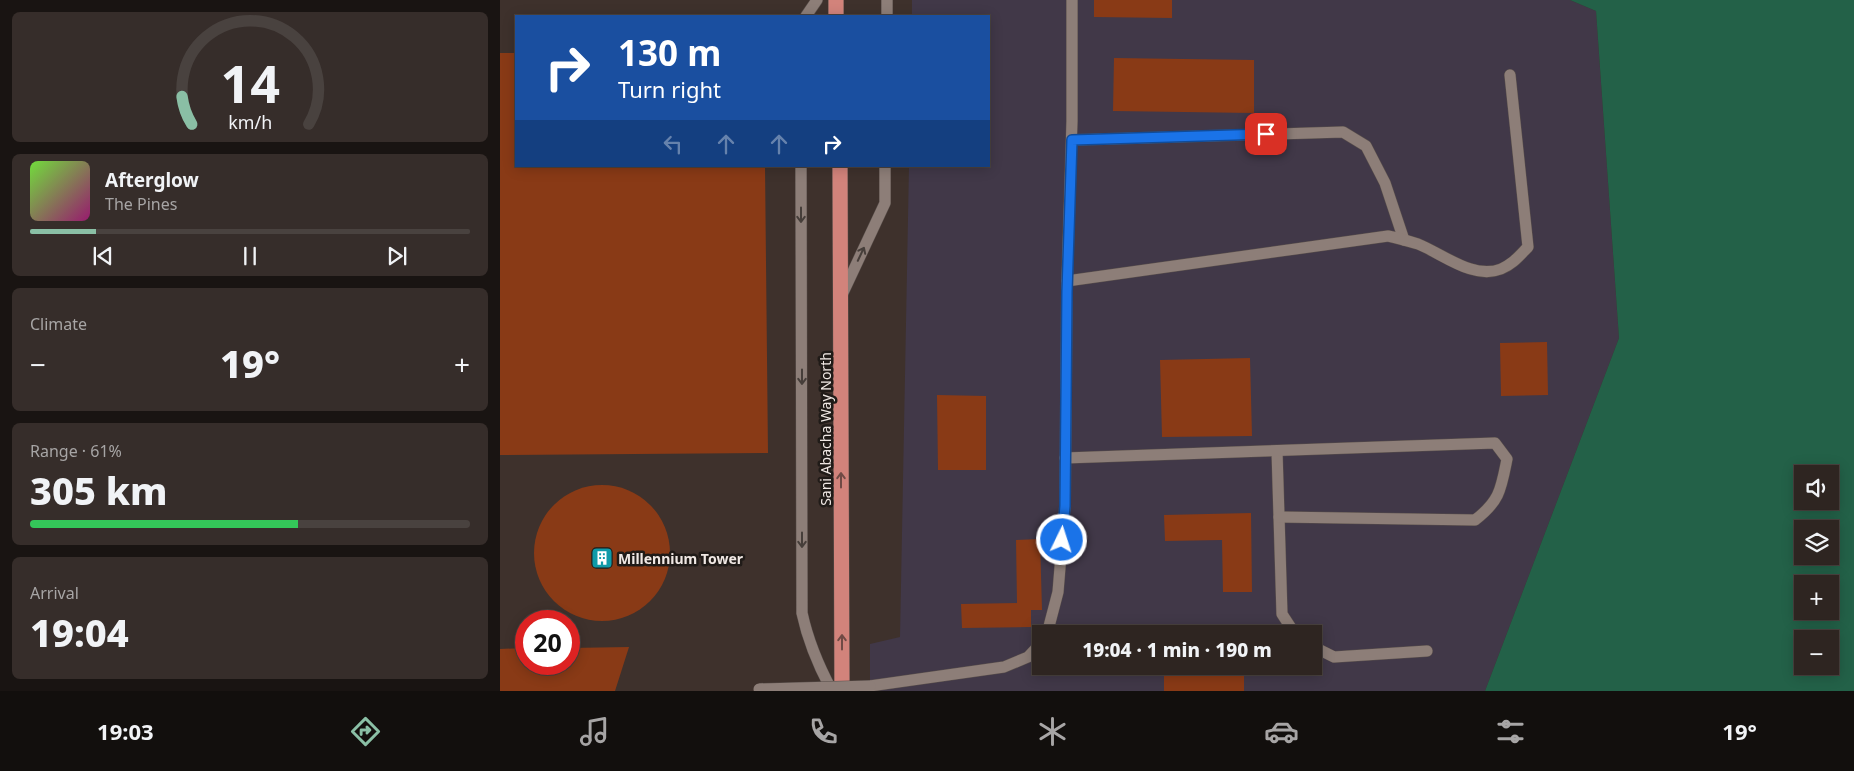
<!DOCTYPE html>
<meta charset="utf-8">
<style>
body{margin:0;font-family:"Noto Sans",sans-serif;background:#362d2a;color:#f1f3f6;height:100vh;display:flex;flex-direction:column;font-size:19px;white-space:nowrap}
*{box-sizing:border-box;margin:0}
p{font-size:16px;color:#a7a5a5}
.icon{flex:none;width:28px;height:28px;fill:none;stroke:currentColor;stroke-width:2;stroke-linecap:round;stroke-linejoin:round}
.map{position:relative;flex:1;overflow:hidden}
.side{display:flex;flex-direction:column;gap:12px;padding:12px;background:#191412;width:500px}
.side>*{flex:none}
.guide{position:absolute;left:15px;top:15px;width:475px;height:152px;border-radius:0px;box-shadow:0 2px 12px #0003,0 0 0 1px #49423f;background:#1a4fa0;color:#fff;overflow:hidden}
.tools{position:absolute;left:1294px;top:465px;display:grid;gap:10px}
.tools a{display:grid;place-items:center;width:45px;height:45px;border-radius:0px;background:#2e2521;box-shadow:0 2px 12px #0003,0 0 0 1px #49423f;font-size:25px}
.speed{position:absolute;left:15px;top:610px;display:flex;gap:10px;font-size:25px;font-weight:700;text-align:center}
.speed>*{display:grid;place-content:center;width:65px;height:65px;border-radius:50%;background:#2e2521;box-shadow:0 2px 12px #0003,0 0 0 1px #49423f;line-height:1}
.speed .limit{border:8px solid #d22;background:#fff;color:#111}
.pin{position:absolute;display:grid;place-items:center;width:42px;height:42px;color:#fff;margin:-21px;border-radius:10px;box-shadow:0 2px 8px #0006}
.me{position:absolute;width:55px;margin:-28px;rotate:4deg;stroke-linejoin:round;filter:drop-shadow(0 0 4px #0008)}
.turn{display:flex;align-items:center;gap:18px;height:105px;padding:0 20px;font-size:22px}
.turn .icon{width:65px;height:65px;stroke-width:2.5}
.turn b{display:block;font-size:35px;line-height:42px}
.lanes{display:flex;align-items:center;height:48px;padding:0 20px;background:#0003;justify-content:center;gap:25px;direction:ltr}
.lanes .off{opacity:.35}
.big{font-size:38px;font-weight:800;line-height:1.1}
.side .widget{flex:1;display:flex;flex-direction:column;justify-content:center;gap:8px;min-width:0;padding:0 18px;border-radius:8px;background:#362d2a}
.side .dial{align-items:center;gap:0}
.dial svg{height:130px;overflow:visible;fill:none;stroke:#49423f;stroke-width:7;stroke-linecap:round;text-anchor:middle}
.dial text{fill:#f1f3f6;stroke:none}
.song{display:flex;align-items:center;gap:15px}
.cover{width:60px;height:60px;border-radius:8px;background:linear-gradient(135deg,hsl(100 70% 55%),hsl(320 70% 35%))}
.played{height:5px;border-radius:2px;background:linear-gradient(90deg,#8abfa5 15%,#49423f 15%)}
.keys{display:flex;justify-content:space-around;direction:ltr}
.heat{display:flex;justify-content:space-between;align-items:center;font-size:28px;direction:ltr}
.charge{height:8px;border-radius:4px;background:linear-gradient(90deg,#34c759 61%,#49423f 0)}
.trip{position:absolute;left:532px;top:625px;width:290px;height:50px;border-radius:0px;background:#2e2521;box-shadow:0 2px 12px #0003,0 0 0 1px #49423f;font-weight:800;line-height:50px;text-align:center}
.tab-bar{display:flex;height:80px;justify-content:space-around;align-items:center;background:#120f0d;color:#a7a5a5}
.tab-bar .icon{width:35px;height:35px}
.tab-bar .selected{color:#8abfa5}
.tab-bar b{font-size:22px;color:#f1f3f6}
main{display:flex;flex:1;min-height:0}
.map>svg:first-child{display:block}
</style>
<main>
<section class="side">
<div class="widget dial"><svg viewBox="0 0 100 80">
<path d="M14 69A42 42 0 1 1 86 69"/>
<path d="M14 69A42 42 0 0 1 8 52" stroke="#8abfa5"/>
<text x="50" y="56" font-size="32" font-weight="700">14</text>
<text x="50" y="72" font-size="11">km/h</text>
</svg></div>
<div class="widget">
<div class="song"><i class="cover"></i><div><b>Afterglow</b><p>The Pines</p></div></div>
<div class="played"></div>
<div class="keys"><svg class="icon" aria-label="previous" viewBox="0 0 24 24"><path d="M18 5L8 12l10 7zM5 5v14"/></svg><svg class="icon" aria-label="pause" viewBox="0 0 24 24"><path d="M8 5v14M16 5v14"/></svg><svg class="icon" aria-label="next" viewBox="0 0 24 24"><path d="M6 5l10 7-10 7zM19 5v14"/></svg></div>
</div>
<div class="widget"><p>Climate</p>
<div class="heat"><a>−</a><b class="big">19°</b><a>+</a></div>
</div>
<div class="widget"><p>Range · 61%</p><b class="big">305 km</b><div class="charge"></div></div>
<div class="widget"><p>Arrival</p><b class="big">19:04</b></div>
</section>
<div class="map">
<svg width="1354" height="691" viewBox="0 0 1354 691">
<rect width="100%" height="100%" fill="#3e312c"/>
<path fill="#413848" fill-rule="evenodd" d="M412,0H1070L1096,11L1119,338L985,691H370V644L400,637L409,166H489V16H412ZM541,634H814V666H541Z"/>
<path fill="#236148" fill-rule="evenodd" d="M1070,0H1354V691H985L1119,338L1096,11ZM1302,474H1330V501H1302ZM1302,529H1330V556H1302ZM1302,584H1330V611H1302ZM1302,639H1330V666H1302Z"/>
<g fill="#893a16">
<path d="M594,0H672V18L594,17Z"/>
<path d="M0,53H16V166H265L268,453L0,455Z"/>
<path d="M614,58L754,60V113L613,111Z"/>
<path d="M1047,342L1048,395L1001,396L1000,343Z"/>
<path d="M750,358L752,436L662,437L660,360Z"/>
<path d="M437,395L486,396V470H438Z"/>
<circle cx="102" cy="553" r="68"/>
<path d="M751,513L752,592H723L722,540L665,541L664,515Z"/>
<path d="M540,539L542,610H531V627L462,628L461,604L517,603L516,540Z"/>
<path d="M129,647L115,691H0V649L26,648V664H69V648Z"/>
<rect x="664" y="666" width="80" height="25"/>
</g>
<g fill="none" stroke-linecap="round" stroke-linejoin="round">
<g stroke="#594f4b" stroke-width="12">
<g id="lane">
<path d="M306,16L317,0"/>
<path d="M387,16V0"/>
<path d="M572,140L843,132L866,146L885,183L904,240"/>
<path d="M301,166L302,613C308,641 318,665 332,691"/>
<path d="M567,281L888,236C898,238 908,241 918,244C943,254 973,280 1001,269C1013,264 1019,256 1028,247L1010,75"/>
<path d="M341,297L385,203V166"/>
<path d="M777,451L782,614L795,634"/>
<path d="M565,458L995,443L1007,459C1001,489 1000,501 975,520L779,517"/>
<path d="M547,634L558,592L565,506L567,281L572,121V0"/>
<path d="M814,647L834,657L927,651"/>
<path d="M370,686L504,667L528,657L541,643"/>
</g>
</g>
<g stroke="#594f4b" stroke-width="16">
<g id="highway">
<path d="M336,0V16"/>
<path d="M340,166L342,691"/>
</g>
</g>
<use href="#lane" stroke="#8d7e78" stroke-width="11"/>
<use href="#highway" stroke="#d2837b" stroke-width="15"/>
<g stroke="#594f4b" stroke-width="12" stroke-linecap="butt">
<path id="lane-bridge" d="M259,689L370,686"/>
</g>
<use href="#lane-bridge" stroke="#8d7e78" stroke-width="11"/>
</g>
<defs><path id="oneway-shaft" d="M-6 0H5M1.5-3L5.5 0L1.5 3" fill="none" stroke-width="1.6" stroke-linecap="round" stroke-linejoin="round" transform="scale(1.25)"/></defs>
<g stroke="#463e3a">
<use href="#oneway-shaft" transform="translate(301 215) rotate(90)"/>
<use href="#oneway-shaft" transform="translate(361 254) rotate(-65)"/>
<use href="#oneway-shaft" transform="translate(302 377) rotate(90)"/>
<use href="#oneway-shaft" transform="translate(302 540) rotate(90)"/>
</g>
<g stroke="#704a45">
<use href="#oneway-shaft" transform="translate(341 480) rotate(-90)"/>
<use href="#oneway-shaft" transform="translate(342 642) rotate(-90)"/>
</g>
<g fill="none" stroke-linecap="round" stroke-linejoin="round">
<g stroke="#114b97" stroke-width="12">
<path id="route" d="M562,540L565,506L567,292L572,140L766,134"/>
</g>
<use href="#route" stroke="#1a73e8" stroke-width="9"/>
</g>
<defs>
<g id="building-square" transform="scale(1.125)"><rect x="-9" y="-9" width="18" height="18" rx="4" fill="#0f9aa8" stroke="#201b18"/><path d="M-4-6H4V6H1V3H-1V6H-4ZM-2.5-4.3h1.7v1.8h-1.7ZM.8-4.3h1.7v1.8H.8ZM-2.5-1h1.7V.8h-1.7ZM.8-1h1.7V.8H.8Z" fill="#fff"/></g>
</defs>
<g fill-rule="evenodd">
<use href="#building-square" x="102" y="558"/>
</g>
<g text-anchor="middle" dominant-baseline="central" stroke-width="5" stroke-linejoin="round" paint-order="stroke">
<g font-size="14" fill="#f0e8e4" stroke="#201b18">
<text transform="translate(325 429) rotate(-90)">Sani Abacha Way North</text>
</g>
<g font-size="14" font-weight="bold" fill="#f0e8e4" stroke="#201b18" text-anchor="start">
<text x="118" y="558">Millennium Tower</text>
</g>
</g>
</svg>
<div class="tools">
<a><svg class="icon" aria-label="sound" viewBox="0 0 24 24"><path d="M4 9h4l5-4v14l-5-4H4zM17 9q2 3 0 6"/></svg></a>
<a><svg class="icon" aria-label="layers" viewBox="0 0 24 24"><path d="M12 4l9 5-9 5-9-5zM3 14l9 5 9-5"/></svg></a>
<a>+</a>
<a>−</a>
</div>
<div class="speed"><div class="limit">20</div></div>
<div class="pin" style="left:766px;top:134px;background:#d93025"><svg class="icon" aria-label="arrive" viewBox="0 0 24 24"><path d="M6 21V4h12l-3 4 3 4H6"/></svg></div>
<svg class="me" style="left:562px;top:540px" viewBox="-20 -20 40 40"><circle r="17" fill="#1a73e8" stroke="#fff" stroke-width="3"/><path d="M0-11L8 9 0 5-8 9z" fill="#fff"/></svg>
<div class="trip">19:04 · 1 min · 190 m</div>
<div class="guide">
<div class="turn"><svg class="icon" aria-label="right" viewBox="0 0 24 24"><path d="M7 20v-9h11M14 6l5 5-5 5"/></svg><div><b>130 m</b>Turn right</div></div>
<div class="lanes"><svg class="icon off" aria-label="left" viewBox="0 0 24 24"><path d="M17 20v-9H6M10 6l-5 5 5 5"/></svg><svg class="icon off" aria-label="ahead" viewBox="0 0 24 24"><path d="M12 20V5M6 11l6-6 6 6"/></svg><svg class="icon off" aria-label="ahead" viewBox="0 0 24 24"><path d="M12 20V5M6 11l6-6 6 6"/></svg><svg class="icon" aria-label="right" viewBox="0 0 24 24"><path d="M7 20v-9h11M14 6l5 5-5 5"/></svg></div>
</div>
</div>
</main>
<nav class="tab-bar">
<b>19:03</b>
<svg class="icon selected" aria-label="directions" viewBox="0 0 24 24"><path d="M12 3l9 9-9 9-9-9zM9 14v-3h6M13 9l2 2-2 2"/></svg>
<svg class="icon" aria-label="music" viewBox="0 0 24 24"><path d="M9 18V5l10-2v13"/><circle cx="6" cy="18" r="3"/><circle cx="16" cy="16" r="3"/></svg>
<svg class="icon" aria-label="phone" viewBox="0 0 24 24"><path d="M5 4h4l2 5-3 2q2 4 5 5l2-3 5 2v4C11 20 4 13 5 4z"/></svg>
<svg class="icon" aria-label="climate" viewBox="0 0 24 24"><path d="M12 3v18M4 7l16 10M4 17L20 7"/></svg>
<svg class="icon" aria-label="car" viewBox="0 0 24 24"><path d="M5 17H2v-5l4-1 3-4h7l3 4 3 1v5h-3M9 17h6M6 11h13"/><circle cx="7" cy="17" r="2"/><circle cx="17" cy="17" r="2"/></svg>
<svg class="icon" aria-label="filters" viewBox="0 0 24 24"><path d="M4 7h16M4 17h16"/><circle cx="9" cy="7" r="2"/><circle cx="15" cy="17" r="2"/></svg>
<b>19°</b>
</nav>
